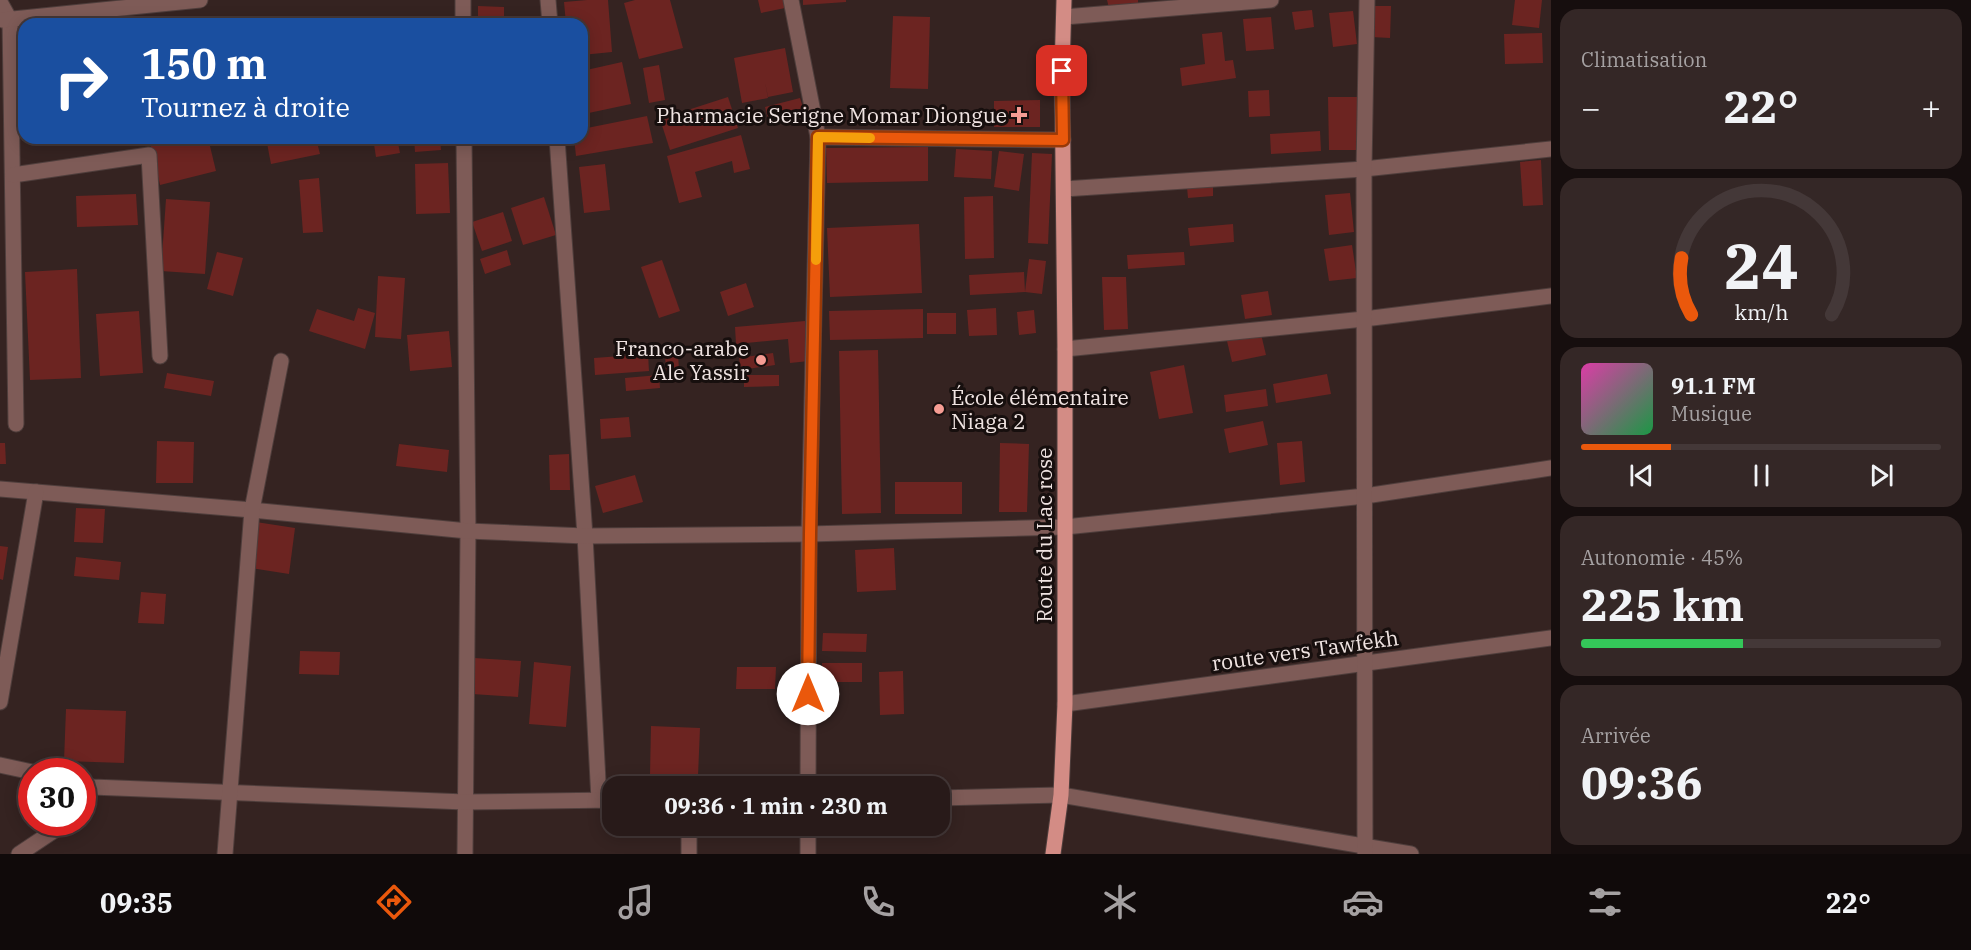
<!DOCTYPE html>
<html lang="fr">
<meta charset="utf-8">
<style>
body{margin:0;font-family:"IBM Plex Serif",serif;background:#342726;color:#f1f3f6;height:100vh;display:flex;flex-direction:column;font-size:22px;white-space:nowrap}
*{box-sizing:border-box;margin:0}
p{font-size:20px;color:#a5a1a2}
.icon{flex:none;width:33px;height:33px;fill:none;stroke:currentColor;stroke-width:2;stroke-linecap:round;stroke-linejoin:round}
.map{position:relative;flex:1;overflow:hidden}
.panel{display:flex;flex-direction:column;gap:9px;padding:9px;background:#160e0e;width:420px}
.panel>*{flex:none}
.guide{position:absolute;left:18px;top:18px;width:570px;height:126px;border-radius:18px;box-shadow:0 3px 15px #0003,0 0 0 2px #443838;background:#1a4fa0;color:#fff;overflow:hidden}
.speed{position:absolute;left:18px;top:758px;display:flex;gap:12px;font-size:30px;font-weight:700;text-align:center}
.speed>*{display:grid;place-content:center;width:78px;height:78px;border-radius:50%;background:#281a19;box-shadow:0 3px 15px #0003,0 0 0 2px #443838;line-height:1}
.speed .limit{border:9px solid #d22;background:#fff;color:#111}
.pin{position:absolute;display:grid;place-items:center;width:51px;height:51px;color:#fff;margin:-26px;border-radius:12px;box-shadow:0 3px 9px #0006}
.me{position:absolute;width:66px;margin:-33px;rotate:0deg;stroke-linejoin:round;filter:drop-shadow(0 0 4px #0008)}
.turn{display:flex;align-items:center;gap:21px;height:126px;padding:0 24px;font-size:27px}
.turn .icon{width:78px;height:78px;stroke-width:2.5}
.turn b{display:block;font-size:42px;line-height:51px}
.big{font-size:45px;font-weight:800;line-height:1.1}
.panel .widget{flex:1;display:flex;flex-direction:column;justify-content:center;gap:9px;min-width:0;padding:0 21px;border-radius:18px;background:#342726}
.panel .dial{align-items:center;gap:0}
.dial svg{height:156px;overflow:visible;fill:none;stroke:#443838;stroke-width:7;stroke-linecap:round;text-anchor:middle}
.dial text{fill:#f1f3f6;stroke:none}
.song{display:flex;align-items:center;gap:18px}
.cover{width:72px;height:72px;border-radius:9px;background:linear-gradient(135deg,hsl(320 70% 55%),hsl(140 70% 35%))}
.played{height:6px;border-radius:3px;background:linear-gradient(90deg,#ea580c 25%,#443838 25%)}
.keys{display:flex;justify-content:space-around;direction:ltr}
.heat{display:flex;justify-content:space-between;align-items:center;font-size:33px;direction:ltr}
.charge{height:9px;border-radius:4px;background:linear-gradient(90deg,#34c759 45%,#443838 0)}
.trip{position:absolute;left:602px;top:776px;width:348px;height:60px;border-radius:18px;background:#281a19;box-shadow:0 3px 15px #0003,0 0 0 2px #443838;font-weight:800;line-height:60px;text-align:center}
.tabs{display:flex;height:96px;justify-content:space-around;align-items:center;background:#100a0a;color:#a5a1a2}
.tabs .icon{width:42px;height:42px}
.tabs .active{color:#ea580c}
.tabs b{font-size:27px;color:#f1f3f6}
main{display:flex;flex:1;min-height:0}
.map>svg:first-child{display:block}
</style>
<main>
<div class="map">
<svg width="1551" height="854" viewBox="0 0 1551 854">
<rect width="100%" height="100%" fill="#352321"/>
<g fill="#6c2421">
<path d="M587,0H608L612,52L582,55V24H566L564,2Z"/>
<path d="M635,0H670L683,48L639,59L624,3Z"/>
<path d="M758,0H783L785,8L761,13Z"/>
<path d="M803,0H846V2L803,5Z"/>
<path d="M1107,0H1138V3L1109,8Z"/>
<path d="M1515,0H1542L1539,28L1512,25Z"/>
<path d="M478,6L504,7V24H478Z"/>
<path d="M1372,6H1391L1390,38L1371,37Z"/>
<path d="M1312,10L1314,27L1295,30L1292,12Z"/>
<path d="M1353,11L1357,44L1333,47L1329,13Z"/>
<path d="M893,16L930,17L928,89L890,88Z"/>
<path d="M1271,17L1274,49L1246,51L1243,19Z"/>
<path d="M1222,32L1225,61L1233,60L1236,78L1182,86L1180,68L1205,64L1202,34Z"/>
<path d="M1542,33L1543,63L1505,64L1504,34Z"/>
<path d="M785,48L793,92L768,97L765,82L768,98L742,103L734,58Z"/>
<path d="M622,62L631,104L584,114L582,103V71Z"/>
<path d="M659,65L665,100L649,103L643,68Z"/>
<path d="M1269,90L1270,116L1249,117L1248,91Z"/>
<path d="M728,97L738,128L670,150L660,119Z"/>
<path d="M1328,97H1357V150H1329Z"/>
<path d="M800,98L805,114L769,123L765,107Z"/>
<path d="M1040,100V127H994V101Z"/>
<path d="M647,116L653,143L576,156L574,138H582V129Z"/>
<path d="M1320,131L1321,151L1271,154L1270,134Z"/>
<path d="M741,135L750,169L734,173L732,161L695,172L702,197L679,203L667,156Z"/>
<path d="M170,138H208L216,171L160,185L150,143Z"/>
<path d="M266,138H316L320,154L271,164Z"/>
<path d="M373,138H397L400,153L376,157Z"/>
<path d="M414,138H440L441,150L415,152Z"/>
<path d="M928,147V181L827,183L826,148Z"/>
<path d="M956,149L992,151L991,179L954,177Z"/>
<path d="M999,151L1024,154L1019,191L994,187Z"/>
<path d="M1032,153L1052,154L1048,244L1028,243Z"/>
<path d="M1541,160L1543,205L1523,206L1520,162Z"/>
<path d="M448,163L450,213L416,214L415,164Z"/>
<path d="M605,164L610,210L584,213L579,167Z"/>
<path d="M319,178L323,232L303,233L299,180Z"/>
<path d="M1213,185V196L1188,198L1187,187Z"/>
<path d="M1350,193L1354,232L1329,235L1325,195Z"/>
<path d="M136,194L138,225L77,227L76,196Z"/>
<path d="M993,196L994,258L965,259L964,197Z"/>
<path d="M544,197L556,235L523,245L511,208Z"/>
<path d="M166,199L210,202L205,274L161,271Z"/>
<path d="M503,212L512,241L482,251L472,222Z"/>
<path d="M919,224L922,293L830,297L827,228Z"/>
<path d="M1233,224L1234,242L1190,246L1188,228Z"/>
<path d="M1352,245L1357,278L1329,281L1324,249Z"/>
<path d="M507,250L511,265L485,274L480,259Z"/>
<path d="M217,252L243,258L233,296L207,289Z"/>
<path d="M1184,252L1185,265L1128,269L1127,255Z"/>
<path d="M1029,259L1046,261L1042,294L1025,292L970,295L969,275L1024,272L1025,292Z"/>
<path d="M662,260L680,311L659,318L641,267Z"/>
<path d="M77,269L81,378L30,380L25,272Z"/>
<path d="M378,276L405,278L401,339L375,337Z"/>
<path d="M1102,277H1126L1128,329L1104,330Z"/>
<path d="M746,283L754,307L728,316L720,292Z"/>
<path d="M1268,291L1272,315L1245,319L1241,295Z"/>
<path d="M358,308L375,313L365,349L309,331L317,309L354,321Z"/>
<path d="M996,308L997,335L969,336L967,310Z"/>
<path d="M923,309V338L830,340L829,311Z"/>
<path d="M1034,310L1036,333L1019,335L1017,312Z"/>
<path d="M139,311L143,373L100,376L96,314Z"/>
<rect x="927" y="313" width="29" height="21"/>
<path d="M805,321L809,361L790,363L788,339L736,344L735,327Z"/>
<path d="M449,331L452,367L410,371L407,335Z"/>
<path d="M1261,334L1266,355L1232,362L1227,341Z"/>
<path d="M878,350L881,513L842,514L839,351Z"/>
<path d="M773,353L775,365L741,370L739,358Z"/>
<path d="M648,354L649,371L595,375L594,358Z"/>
<path d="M678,354L679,370L666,371L665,355Z"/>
<path d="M1184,365L1193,413L1159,419L1150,372Z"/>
<path d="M167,373L214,381L211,396L164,388Z"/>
<path d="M1327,374L1331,394L1276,403L1273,384Z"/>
<path d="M659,375L660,388L626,391L625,378Z"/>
<path d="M744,375H779V386L744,387Z"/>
<path d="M1266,389L1268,406L1226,412L1224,395Z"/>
<path d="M629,417L631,437L601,439L600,419Z"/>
<path d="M1263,421L1268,445L1229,453L1224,429Z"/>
<path d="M157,441L194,442L193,483H156Z"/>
<path d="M1302,441L1305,482L1280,485L1277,443Z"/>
<path d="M0,443H5L6,464H0Z"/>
<path d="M1000,443L1029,444L1027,512H999Z"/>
<path d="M399,444L449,450L447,472L396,466Z"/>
<path d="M569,454L570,490H550L549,455Z"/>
<path d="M635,475L643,502L603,513L595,486Z"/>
<rect x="895" y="482" width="67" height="32"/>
<path d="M76,508L105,509L103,543L74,542Z"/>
<path d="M256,522L295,528L289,574L250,568Z"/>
<path d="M0,546L8,547L3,580L0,579Z"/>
<path d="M894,548L896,590L857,592L855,550Z"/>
<path d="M76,557L121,562L119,580L74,576Z"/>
<path d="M141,592L166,594L164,624L138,623Z"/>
<path d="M823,633L867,634L866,652L822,651Z"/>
<path d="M300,651L340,652L339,675L299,674Z"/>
<path d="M474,658L521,661L518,697L472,694Z"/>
<path d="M534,662L571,666L566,727L529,724Z"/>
<rect x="822" y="663" width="40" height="19"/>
<path d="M737,667H776L775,689H736Z"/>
<path d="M903,671L904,714L880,715L879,672Z"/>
<path d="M66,709L126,711L124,763L64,761Z"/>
<path d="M651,726L700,728L698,776L650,775Z"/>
</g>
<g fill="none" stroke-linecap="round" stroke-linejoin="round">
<g stroke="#4f3e3c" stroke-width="17">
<g id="minor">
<path d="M463,0V24"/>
<path d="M548,0L550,24"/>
<path d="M791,0L818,137L809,534L808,786"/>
<path d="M0,2L10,20L16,424"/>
<path d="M1064,17L1271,0"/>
<path d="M3,20L200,0"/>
<path d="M818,137L1063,140"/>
<path d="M464,138L468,531L465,854"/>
<path d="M557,138L585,536L599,800"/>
<path d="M13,175L149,155L160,356"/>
<path d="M1064,189L1364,169L1551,149"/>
<path d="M1065,349L1364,319L1551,296"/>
<path d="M0,489L252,510L468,531L585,536L809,534L1065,527L1365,496L1551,468"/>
<path d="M0,702L36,492"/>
<path d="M1065,704L1551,638"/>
<path d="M0,765L32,772"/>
<path d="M82,784L92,787L465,802L612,800"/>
<path d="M939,798L1061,795L1411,854"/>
<path d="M82,801L92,787"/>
<path d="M689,825V854"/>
<path d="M808,825V854"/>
<path d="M19,854L67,822"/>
<path d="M225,854L252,510L281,361"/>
<path d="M1365,854L1364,169L1367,0"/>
</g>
</g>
<g stroke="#4f3e3c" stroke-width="17">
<path id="major" d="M1053,854L1061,795L1065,704V349L1062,71L1064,0"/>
</g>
<use href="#minor" stroke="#7e5b57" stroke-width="15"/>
<use href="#major" stroke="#d38c85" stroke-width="15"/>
</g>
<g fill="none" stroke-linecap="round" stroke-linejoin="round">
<g stroke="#983908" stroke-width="15">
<path id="route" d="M808,694L810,534L818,137L1063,140L1062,71"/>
</g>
<use href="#route" stroke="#ea580c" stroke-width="10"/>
<path stroke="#f59e0b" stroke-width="10" d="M816,260L818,137L870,138"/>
</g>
<g fill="#f59c93" stroke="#170f0e" stroke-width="2">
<path d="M1016 106h6v6h6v6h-6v6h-6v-6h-6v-6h6z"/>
<circle cx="761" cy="360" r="6"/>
<circle cx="939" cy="409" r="6"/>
</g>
<g text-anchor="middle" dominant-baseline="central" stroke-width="6" stroke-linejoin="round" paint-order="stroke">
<g font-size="21" fill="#f0e4e2" stroke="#170f0e" text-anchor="end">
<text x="1007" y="115">Pharmacie Serigne Momar Diongue</text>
<text x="749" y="348">Franco-arabe<tspan x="749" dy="24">Ale Yassir</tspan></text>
<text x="951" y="397" text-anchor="start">École élémentaire<tspan x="951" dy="24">Niaga 2</tspan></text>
</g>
<g font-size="21" fill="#f0e4e2" stroke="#170f0e">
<text transform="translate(1044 535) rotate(-90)">Route du Lac rose</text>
<text transform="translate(1305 650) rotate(-8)">route vers Tawfekh</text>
</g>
</g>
</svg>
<div class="speed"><div class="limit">30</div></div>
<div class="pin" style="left:1062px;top:71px;background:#d93025"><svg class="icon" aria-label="arrive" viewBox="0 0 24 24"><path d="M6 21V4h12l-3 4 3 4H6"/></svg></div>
<svg class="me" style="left:808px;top:694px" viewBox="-20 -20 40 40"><circle r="19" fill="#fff"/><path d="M0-13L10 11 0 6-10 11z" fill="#ea580c"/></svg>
<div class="trip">09:36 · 1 min · 230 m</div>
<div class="guide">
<div class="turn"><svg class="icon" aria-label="right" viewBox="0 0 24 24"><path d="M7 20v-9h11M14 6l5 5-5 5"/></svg><div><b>150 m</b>Tournez à droite</div></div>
</div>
</div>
<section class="panel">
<div class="widget"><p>Climatisation</p>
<div class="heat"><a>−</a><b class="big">22°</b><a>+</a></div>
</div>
<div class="widget dial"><svg viewBox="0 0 100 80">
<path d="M14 69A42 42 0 1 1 86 69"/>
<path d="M14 69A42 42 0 0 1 9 40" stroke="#ea580c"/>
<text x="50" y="56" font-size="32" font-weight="700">24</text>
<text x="50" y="72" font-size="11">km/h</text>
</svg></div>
<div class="widget">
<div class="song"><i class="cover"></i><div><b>91.1 FM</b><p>Musique</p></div></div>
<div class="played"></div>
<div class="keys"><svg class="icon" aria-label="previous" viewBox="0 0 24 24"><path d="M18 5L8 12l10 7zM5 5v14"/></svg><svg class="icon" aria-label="pause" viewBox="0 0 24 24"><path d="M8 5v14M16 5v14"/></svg><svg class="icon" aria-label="next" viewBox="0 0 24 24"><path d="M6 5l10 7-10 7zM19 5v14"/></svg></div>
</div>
<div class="widget"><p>Autonomie · 45%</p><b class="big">225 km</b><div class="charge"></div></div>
<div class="widget"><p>Arrivée</p><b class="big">09:36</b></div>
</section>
</main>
<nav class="tabs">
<b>09:35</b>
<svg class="icon active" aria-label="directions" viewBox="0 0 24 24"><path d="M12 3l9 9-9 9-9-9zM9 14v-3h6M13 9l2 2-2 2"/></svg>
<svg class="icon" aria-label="music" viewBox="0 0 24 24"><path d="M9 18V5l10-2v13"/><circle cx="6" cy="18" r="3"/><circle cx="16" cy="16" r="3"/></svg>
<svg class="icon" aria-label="phone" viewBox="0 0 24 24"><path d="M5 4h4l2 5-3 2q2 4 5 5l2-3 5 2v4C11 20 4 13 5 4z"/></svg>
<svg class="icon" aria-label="climate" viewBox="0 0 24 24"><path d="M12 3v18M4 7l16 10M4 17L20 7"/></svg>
<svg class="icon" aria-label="car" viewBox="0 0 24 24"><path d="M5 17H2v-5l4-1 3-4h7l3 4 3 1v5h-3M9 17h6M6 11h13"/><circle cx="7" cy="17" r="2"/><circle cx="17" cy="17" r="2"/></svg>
<svg class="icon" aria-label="filters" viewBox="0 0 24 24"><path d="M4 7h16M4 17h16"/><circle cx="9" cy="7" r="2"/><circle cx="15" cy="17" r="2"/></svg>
<b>22°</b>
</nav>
